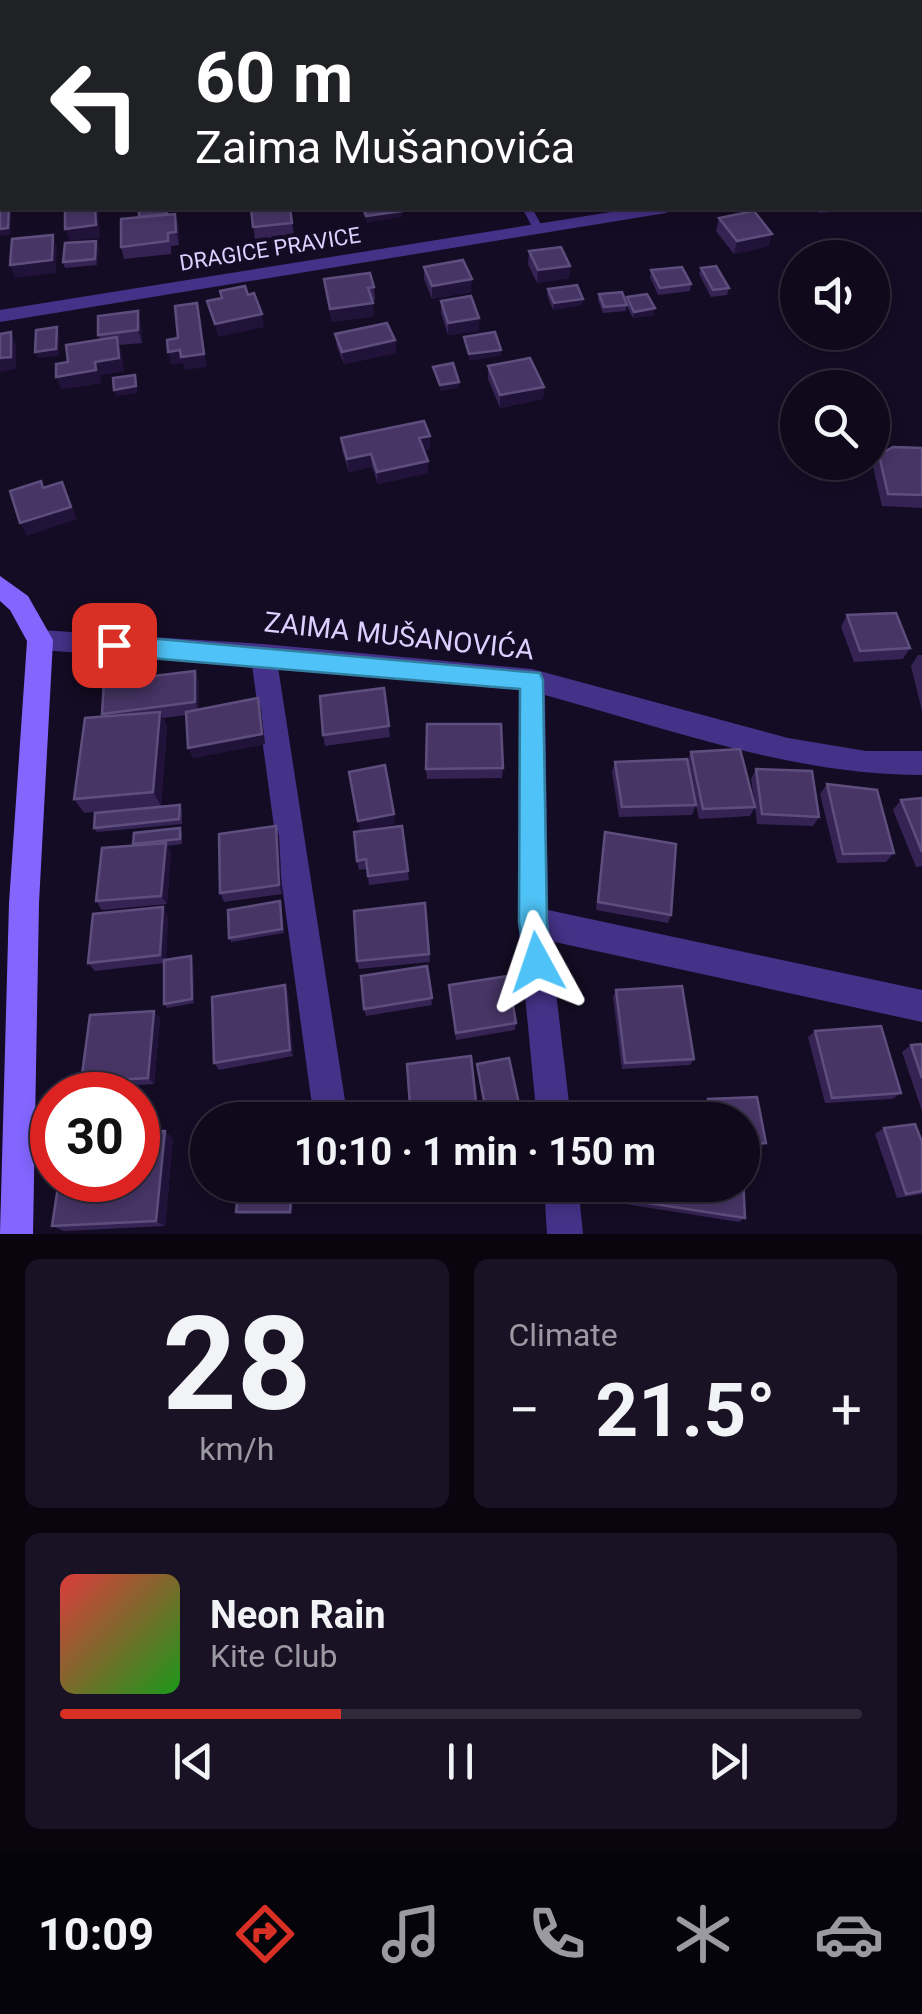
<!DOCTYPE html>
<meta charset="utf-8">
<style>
body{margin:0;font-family:Roboto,sans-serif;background:#181224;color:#f1f3f6;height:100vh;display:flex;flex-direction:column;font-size:38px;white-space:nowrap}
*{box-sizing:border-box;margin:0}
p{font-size:32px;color:#9b9aa3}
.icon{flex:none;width:55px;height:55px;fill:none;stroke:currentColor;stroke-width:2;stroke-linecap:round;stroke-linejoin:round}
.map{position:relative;height:1234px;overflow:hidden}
.details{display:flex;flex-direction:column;gap:25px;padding:25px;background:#08050f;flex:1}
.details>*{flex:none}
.hud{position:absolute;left:0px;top:0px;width:922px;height:210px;box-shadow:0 5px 15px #0003,0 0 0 2px #2f2a3a;background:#202124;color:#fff;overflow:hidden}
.controls{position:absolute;left:780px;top:240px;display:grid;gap:20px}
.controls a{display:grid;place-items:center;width:110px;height:110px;border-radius:50%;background:#0f091b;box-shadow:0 5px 15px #0003,0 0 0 2px #2f2a3a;font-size:50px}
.speed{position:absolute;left:30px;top:1072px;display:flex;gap:20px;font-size:50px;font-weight:700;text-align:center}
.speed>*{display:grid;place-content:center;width:130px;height:130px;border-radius:50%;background:#0f091b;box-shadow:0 5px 15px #0003,0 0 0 2px #2f2a3a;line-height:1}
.speed .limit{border:15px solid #d22;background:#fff;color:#111}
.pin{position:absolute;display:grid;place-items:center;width:85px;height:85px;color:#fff;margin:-42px;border-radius:20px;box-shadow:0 5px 15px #0006}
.me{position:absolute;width:110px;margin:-55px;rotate:355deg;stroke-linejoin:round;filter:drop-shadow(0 0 8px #0008)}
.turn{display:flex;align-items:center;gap:35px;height:210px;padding:0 30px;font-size:45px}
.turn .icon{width:130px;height:130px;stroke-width:2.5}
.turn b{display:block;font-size:70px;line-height:85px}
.big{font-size:75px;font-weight:700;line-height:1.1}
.details .widget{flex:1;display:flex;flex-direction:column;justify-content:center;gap:15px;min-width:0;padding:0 35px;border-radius:15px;background:#181224}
.details .dial{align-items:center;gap:0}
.dial b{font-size:130px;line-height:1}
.song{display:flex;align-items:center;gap:30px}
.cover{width:120px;height:120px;border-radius:15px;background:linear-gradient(135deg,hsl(0 70% 55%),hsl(120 70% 35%))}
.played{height:10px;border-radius:5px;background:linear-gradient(90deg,#d93025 35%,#2f2a3a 35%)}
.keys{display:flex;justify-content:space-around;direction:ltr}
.heat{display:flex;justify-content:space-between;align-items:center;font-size:55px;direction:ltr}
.details .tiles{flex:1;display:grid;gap:25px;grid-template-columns:1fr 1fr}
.widget:last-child{grid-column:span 2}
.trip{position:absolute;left:190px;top:1102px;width:570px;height:100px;border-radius:50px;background:#0f091b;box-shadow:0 5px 15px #0003,0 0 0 2px #2f2a3a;font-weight:700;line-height:100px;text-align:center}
.tabs{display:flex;height:160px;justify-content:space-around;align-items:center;background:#06040b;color:#9b9aa3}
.tabs .icon{width:70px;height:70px}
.tabs .selected{color:#d93025}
.tabs b{font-size:45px;color:#f1f3f6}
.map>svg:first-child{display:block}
</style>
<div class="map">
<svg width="922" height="1234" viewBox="0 0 922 1234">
<rect width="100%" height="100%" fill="#140c24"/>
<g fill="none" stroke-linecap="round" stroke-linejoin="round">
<path fill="#443288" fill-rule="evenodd" d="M522,208H532L543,228L542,230H534Z"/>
<g fill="#443288" fill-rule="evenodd">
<path d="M2,0H16V2L2,3Z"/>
<path d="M233,0H247L248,2H234Z"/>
<path d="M537,0H552L553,2H539Z"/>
<path d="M572,0H587L588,2H574Z"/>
<rect x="920" y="56" width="2" height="10"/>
<path d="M636,208H675L666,213L0,322V310Z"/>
<path d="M40,630L263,644L532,669L788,738L866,751H922V775C793,775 669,729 545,695L548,910L922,990V1022L550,941L571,1120H537L518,922L519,690L278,667L348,1120H314L252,665L40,650L31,647L27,640L31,633Z"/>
<path d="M544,1185H578L583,1234H547Z"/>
</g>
<path fill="#8466ff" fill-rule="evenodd" d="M0,576L28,596L53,640L39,903L33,1234H0L9,903L27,641L10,610L0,601Z"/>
</g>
<g fill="#352354">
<path d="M480,0H497V2H482Z"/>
<rect x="681" y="0" width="41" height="2"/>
<path d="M139,208H168V214H175L179,226V245L171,246V254L124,259L121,247L139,218Z"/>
<path d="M240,208H290L294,235L255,240L251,209L241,210Z"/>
<path d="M816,208H861V210L819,213Z"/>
<path d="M719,218L769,246L734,254L716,231Z"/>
<path d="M99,247L97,265L65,268L63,262Z"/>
<path d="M529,251L570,266L569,278L537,283L528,264Z"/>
<path d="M424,267L471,292L432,299L424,279Z"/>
<path d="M701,268L729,288L727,295L711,297L699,274Z"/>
<path d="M651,270L691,284L690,291L658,295L650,277Z"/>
<path d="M324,279L374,287L375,300L372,301L374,316L332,322Z"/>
<path d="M548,289L582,305L553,310L547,295Z"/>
<path d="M599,294L626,302L627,297L654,315L633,318L626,305V311L603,313L598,300Z"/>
<path d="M441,301L479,318V331L448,335L441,313Z"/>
<path d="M141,324L142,343L119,345L124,371L100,375L101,383L61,389L68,362L100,340L98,335Z"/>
<path d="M335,334L395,340L396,353L344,364L337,347Z"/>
<path d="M488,366L544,387L543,399L500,408L488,379Z"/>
<path d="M341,438L430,449L423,450L428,461V473L378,484L372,467L349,472L342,450Z"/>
<path d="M922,448V508L882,506L873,467L879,455Z"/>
<path d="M847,615L910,648L903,659L854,662L841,627Z"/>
<path d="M918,655H922V711L911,666Z"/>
<path d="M195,671L199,682V709L258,698L261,709L265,744L193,758L186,715L163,718L167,727L161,806L84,813L74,799L103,717L102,714Z"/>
<path d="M384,688L390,737L325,746L323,735Z"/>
<path d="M691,752L755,805L751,779L756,769L819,817L813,826L757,824L755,807L750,816L699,819L696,805L692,815L619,817L612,772L615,762L688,760Z"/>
<path d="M503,768L502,778L427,779L426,769Z"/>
<path d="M827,784L894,853L886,862L837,863L820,794Z"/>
<path d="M922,798V866L916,867L893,810L901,800Z"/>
<path d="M180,805L182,810V824L97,832L94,828Z"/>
<path d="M402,826L409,880L369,885L367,869L359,870L357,861Z"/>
<path d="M180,828L182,833V844L167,846L171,852L167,904L102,910L96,901L134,846Z"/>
<path d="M605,832L671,915L668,923L596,910L603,842Z"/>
<path d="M279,835L282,894L224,902L220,893Z"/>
<path d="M425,903L430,962L359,969L357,961Z"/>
<path d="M281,905L284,933L231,942L229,938Z"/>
<path d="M168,916L166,960L191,956L193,960L194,1003L167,1008L164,1004V963L95,971L88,963Z"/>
<path d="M427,966L432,1005L366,1016L364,1009Z"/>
<path d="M449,985L516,1023L515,1030L456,1040Z"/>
<path d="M616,990L694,1059L690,1065L622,1069L613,997Z"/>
<path d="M288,992L293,1056L219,1070L214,1063Z"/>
<path d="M160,1018L154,1084L88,1088L81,1082Z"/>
<path d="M815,1031L901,1093L892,1099L825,1103L808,1037Z"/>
<path d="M922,1044V1111L902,1052L911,1045Z"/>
<path d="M477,1064L519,1104L518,1107L486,1114Z"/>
<path d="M757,1097L766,1143L759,1148L742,1149V1120H706L703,1105L708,1099Z"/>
<path d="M884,1128L922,1142V1194L897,1198L875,1134Z"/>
<path d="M173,1138L165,1226L64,1231L52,1226Z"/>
<path d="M239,1185H294L292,1214H239L236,1212Z"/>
<path d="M626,1185H742L745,1218L739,1222L625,1204Z"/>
</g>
<g fill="#201239">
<rect x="37" y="0" width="36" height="2"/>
<path d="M252,0H289L253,2Z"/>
<path d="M391,0H427L428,2H391Z"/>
<path d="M608,0H638L630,2H607Z"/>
<path d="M9,208L12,210L10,235L0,236V229Z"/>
<path d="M95,208H97L99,215L100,238L70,241L65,229Z"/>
<path d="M402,211V217L367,223L366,216Z"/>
<path d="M175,214L179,226V245L176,232Z"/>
<path d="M772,234L769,246L734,254L737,241Z"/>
<path d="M53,235L57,247L56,273L15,278L10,265Z"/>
<path d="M96,241L99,247L97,265L95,259Z"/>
<path d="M570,266L569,278L537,283L538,270Z"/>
<path d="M472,279L471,292L432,299V286Z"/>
<path d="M583,299L582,305L553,310L554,303Z"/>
<path d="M197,303L207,367L184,370L183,363L171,365L168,352L180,350Z"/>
<path d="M373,303L374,316L332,322L330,309Z"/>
<path d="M655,308L654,315L633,318L634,312Z"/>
<path d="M138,311L141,324L142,343L138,330Z"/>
<path d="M262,314L264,327L218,337L215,324Z"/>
<path d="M479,318V331L448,335V323Z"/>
<path d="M57,327L59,334V356L38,358L35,352Z"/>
<path d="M11,332L16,345V369L0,372V358Z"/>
<path d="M117,337L121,350L124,371L100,375L101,383L61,389L56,377L95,362Z"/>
<path d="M395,340L396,353L344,364L342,352Z"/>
<path d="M501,350V356L469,361V354Z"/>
<path d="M135,375L138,393L116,396L114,390Z"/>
<path d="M459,382V388L440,391V385Z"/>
<path d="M544,387L543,399L500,408V395Z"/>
<path d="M430,436V449L420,451L419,438Z"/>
<path d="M371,454L372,467L349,472L347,459Z"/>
<path d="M428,461V473L378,484L377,472Z"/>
<path d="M62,482L77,519L27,536L20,523Z"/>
<path d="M195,671L199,682V713L195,702Z"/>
<path d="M258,698L261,709L265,744L193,758L188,748Z"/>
<path d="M160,712L167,727L161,806L153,792Z"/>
<path d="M394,814L395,824L360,831L358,821Z"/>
<path d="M276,826L279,835L282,894L279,885Z"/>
<path d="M166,843L171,852L167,904L161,896Z"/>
<path d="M163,907L168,916L166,963L160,955Z"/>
<path d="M191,956L193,960L194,1003L192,999Z"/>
<path d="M285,985L288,992L293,1056L290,1050Z"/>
<path d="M154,1011L160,1018L154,1084L148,1078Z"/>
<path d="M165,1131L173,1138L165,1226L156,1221Z"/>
<path d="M292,1185H294L292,1214L290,1212Z"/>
</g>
<g fill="#473566" stroke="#5e4e7e" stroke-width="2.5">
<path d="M162,0H175L176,2H163Z"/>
<path d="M280,0H293L294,2H261Z"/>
<path d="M427,0H438L440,2H400Z"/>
<path d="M653,0H673L674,2H653Z"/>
<path d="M0,58H2V72L0,73Z"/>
<path d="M2,204V208H9L8,228L0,229V205Z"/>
<path d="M65,208H95L96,225L65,229Z"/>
<path d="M139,208H167V214L139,217Z"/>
<path d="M251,208H290L292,223L253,227Z"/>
<path d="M363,208H400L402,211L366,216Z"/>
<path d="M754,211L772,234L737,241L719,218Z"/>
<path d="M175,214L176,232L168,233V241L121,247V219Z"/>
<path d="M53,235L52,260L10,265L12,239Z"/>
<path d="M96,241L95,259L63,262L65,243Z"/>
<path d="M561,247L570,266L538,270L529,251Z"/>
<path d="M463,260L472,279L432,286L424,267Z"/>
<path d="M716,266L729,288L713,290L701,268Z"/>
<path d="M682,267L691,284L660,288L651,270Z"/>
<path d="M370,273L374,287L368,288L373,303L330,309L324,279Z"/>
<path d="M577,285L583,299L554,303L548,289Z"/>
<path d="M245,286L248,295L254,293L262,314L215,324L207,301L222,298L220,291Z"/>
<path d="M622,292L627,305L604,307L599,294Z"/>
<path d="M647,294L655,308L634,312L627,297Z"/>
<path d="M471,296L479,318L448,323L441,301Z"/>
<path d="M197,303L204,354L181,357L180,350L168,352L167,340L178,338L175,306Z"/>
<path d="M138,311V330L98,335V316Z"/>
<path d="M387,323L395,340L342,352L335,334Z"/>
<path d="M57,327L56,349L35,352L36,330Z"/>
<path d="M11,332V357L0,358V334Z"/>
<path d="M495,332L501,350L469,354L464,337Z"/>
<path d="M117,337L119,358L95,362L96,370L56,377V364L68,362L66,345Z"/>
<path d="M530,358L544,387L500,395L488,366Z"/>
<path d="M453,363L459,382L440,385L433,367Z"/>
<path d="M135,375L136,386L114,390L113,378Z"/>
<path d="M424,421L430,436L419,438L428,461L377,472L371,454L347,459L341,438Z"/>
<path d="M893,447L922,448V495L888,494L879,455Z"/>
<path d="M41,481L43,488L62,482L71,507L20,523L10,491Z"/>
<path d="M896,613L910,648L860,651L847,615Z"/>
<path d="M195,671V702L102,714L104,682Z"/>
<path d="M384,688L389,726L323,735L320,696Z"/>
<path d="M258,698L262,734L188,748L186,712Z"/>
<path d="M160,712L153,792L74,799L85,718Z"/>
<path d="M427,724H501L503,768L426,769Z"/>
<path d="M740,749L755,807L703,809L691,752Z"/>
<path d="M687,759L696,805L622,807L615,762Z"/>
<path d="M385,765L394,814L358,821L349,772Z"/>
<path d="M756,769L812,771L819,817L762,814Z"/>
<path d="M827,784L877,790L894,853L843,854Z"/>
<path d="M922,798V852L901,800Z"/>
<path d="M180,805L179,819L94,828L95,813Z"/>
<path d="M276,826L279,885L220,893L219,834Z"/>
<path d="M402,826L408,871L368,876L366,859L357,861L354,832Z"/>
<path d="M180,828V839L133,844L134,833Z"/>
<path d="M605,832L676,844L671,915L598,902Z"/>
<path d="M166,843L161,896L96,901L102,848Z"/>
<path d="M280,901L282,929L229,938L228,910Z"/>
<path d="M425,903L429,954L357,961L354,911Z"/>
<path d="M163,907L160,955L88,963L93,914Z"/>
<path d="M191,956L192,999L164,1004V960Z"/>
<path d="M427,966L432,998L364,1009L361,976Z"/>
<path d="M508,976L516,1023L456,1033L449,985Z"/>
<path d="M285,985L290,1050L214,1063L212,997Z"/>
<path d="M682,986L694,1059L625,1063L616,990Z"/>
<path d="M154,1011L148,1078L81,1082L90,1015Z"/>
<path d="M881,1026L901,1093L832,1098L815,1031Z"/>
<path d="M922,1044V1078L911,1045Z"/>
<path d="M471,1056L478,1120H411L407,1064Z"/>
<path d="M509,1058L519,1104L486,1111L477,1064Z"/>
<path d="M757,1097L766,1143L742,1144V1120H712L708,1099Z"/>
<path d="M915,1124L922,1142V1191L906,1194L884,1128Z"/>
<path d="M165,1131L156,1221L52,1226L59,1180H138V1132Z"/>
<path d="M203,1131H208V1161H200Z"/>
<path d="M742,1158L745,1218L628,1200L629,1185H742Z"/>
<path d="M239,1185H292L290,1212H236Z"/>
</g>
<path fill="#4fc3f7" stroke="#337fa1" stroke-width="2.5" d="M114,635L540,673L543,680L547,922L551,962L547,972L537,976L527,972L519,922L520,689L114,655L106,652L103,645L106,638Z"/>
<g text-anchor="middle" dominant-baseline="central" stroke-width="8" stroke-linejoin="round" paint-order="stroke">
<g font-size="22" fill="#ddcfff" stroke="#140c24">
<text transform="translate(270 249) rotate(-9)">DRAGICE PRAVICE</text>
</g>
<g font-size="28" fill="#ddcfff" stroke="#140c24">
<text transform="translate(399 636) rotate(6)">ZAIMA MUŠANOVIĆA</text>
</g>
</g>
</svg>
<div class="controls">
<a><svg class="icon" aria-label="sound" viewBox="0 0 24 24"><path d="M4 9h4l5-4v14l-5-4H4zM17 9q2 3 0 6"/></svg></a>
<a><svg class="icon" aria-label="search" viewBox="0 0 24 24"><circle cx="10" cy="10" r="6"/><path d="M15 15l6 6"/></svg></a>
</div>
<div class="speed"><div class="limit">30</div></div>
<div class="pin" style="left:114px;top:645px;background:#d93025"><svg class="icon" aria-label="arrive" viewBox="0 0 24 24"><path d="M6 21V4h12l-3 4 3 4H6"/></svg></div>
<svg class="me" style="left:537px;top:962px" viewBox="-20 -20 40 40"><path d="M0-17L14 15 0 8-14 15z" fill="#4fc3f7" stroke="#fff" stroke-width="4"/></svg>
<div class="trip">10:10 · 1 min · 150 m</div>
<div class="hud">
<div class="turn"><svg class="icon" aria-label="left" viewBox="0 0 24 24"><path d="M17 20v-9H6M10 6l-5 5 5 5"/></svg><div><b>60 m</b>Zaima Mušanovića</div></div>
</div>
</div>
<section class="details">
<div class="tiles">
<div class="widget dial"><b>28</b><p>km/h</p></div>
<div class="widget"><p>Climate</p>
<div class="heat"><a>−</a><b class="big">21.5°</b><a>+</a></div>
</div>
<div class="widget">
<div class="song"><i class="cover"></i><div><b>Neon Rain</b><p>Kite Club</p></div></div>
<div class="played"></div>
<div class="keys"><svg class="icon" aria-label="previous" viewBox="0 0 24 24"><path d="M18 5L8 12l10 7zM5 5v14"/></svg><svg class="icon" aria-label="pause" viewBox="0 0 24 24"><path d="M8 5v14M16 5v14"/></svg><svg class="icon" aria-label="next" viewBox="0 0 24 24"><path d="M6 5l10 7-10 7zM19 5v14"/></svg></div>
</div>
</div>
</section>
<nav class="tabs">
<b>10:09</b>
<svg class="icon selected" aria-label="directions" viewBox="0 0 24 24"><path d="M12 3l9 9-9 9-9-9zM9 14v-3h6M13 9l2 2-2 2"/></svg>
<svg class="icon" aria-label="music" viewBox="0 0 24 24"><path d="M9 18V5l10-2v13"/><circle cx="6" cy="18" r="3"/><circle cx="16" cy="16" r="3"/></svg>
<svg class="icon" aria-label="phone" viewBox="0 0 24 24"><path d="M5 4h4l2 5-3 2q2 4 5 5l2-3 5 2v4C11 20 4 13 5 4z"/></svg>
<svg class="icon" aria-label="climate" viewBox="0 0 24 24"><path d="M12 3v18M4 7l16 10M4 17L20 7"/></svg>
<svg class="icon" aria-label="car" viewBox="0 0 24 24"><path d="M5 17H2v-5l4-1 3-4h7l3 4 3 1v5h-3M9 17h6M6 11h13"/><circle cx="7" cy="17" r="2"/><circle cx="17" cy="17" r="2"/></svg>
</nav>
